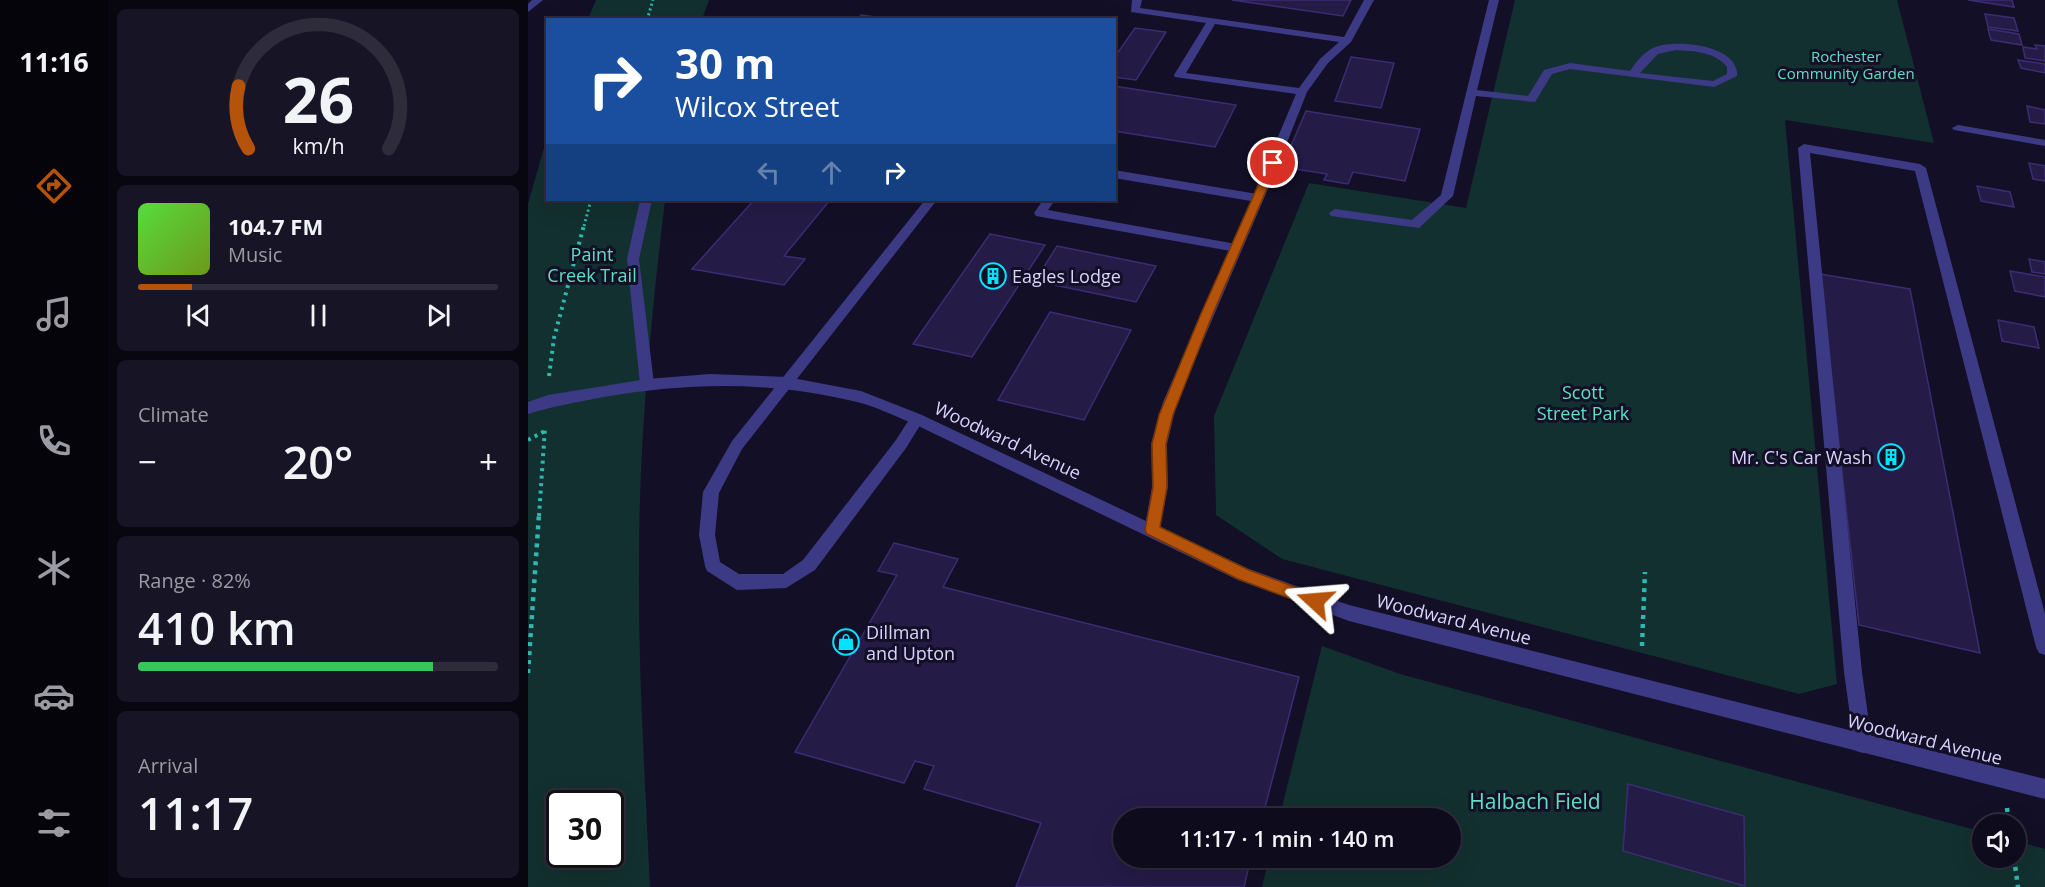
<!DOCTYPE html>
<meta charset="utf-8">
<style>
body{margin:0;font-family:"Open Sans",sans-serif;background:#171425;color:#f1f3f6;height:100vh;display:flex;flex-direction:column;font-size:22px;white-space:nowrap}
*{box-sizing:border-box;margin:0}
p{font-size:20px;color:#9b9ba3}
.icon{flex:none;width:33px;height:33px;fill:none;stroke:currentColor;stroke-width:2;stroke-linecap:round;stroke-linejoin:round}
.map{position:relative;flex:1;overflow:hidden}
.details{display:flex;flex-direction:column;gap:9px;padding:9px;background:#08060f;width:420px}
.details>*{flex:none}
.hud{position:absolute;left:18px;top:18px;width:570px;height:183px;border-radius:0px;box-shadow:0 6px 24px #0002,0 0 0 2px #2e2b3b;background:#1a4fa0;color:#fff;overflow:hidden}
.tools{position:absolute;left:1444px;top:814px;display:grid;gap:12px}
.tools a{display:grid;place-items:center;width:54px;height:54px;border-radius:50%;background:#0e0b1c;box-shadow:0 6px 24px #0002,0 0 0 2px #2e2b3b;font-size:30px}
.speed{position:absolute;left:18px;top:790px;display:flex;gap:12px;font-size:30px;font-weight:700;text-align:center}
.speed>*{display:grid;place-content:center;width:78px;height:78px;border-radius:50%;background:#0e0b1c;box-shadow:0 6px 24px #0002,0 0 0 2px #2e2b3b;line-height:1}
.speed .limit{border:3px solid #111;border-radius:9px;background:#fff;color:#111}
.pin{position:absolute;display:grid;place-items:center;width:51px;height:51px;color:#fff;margin:-26px;border:3px solid #fff;border-radius:50%;box-shadow:0 2px 6px #0007}
.me{position:absolute;width:66px;margin:-33px;rotate:289deg;stroke-linejoin:round;filter:drop-shadow(0 0 4px #0008)}
.turn{display:flex;align-items:center;gap:21px;height:126px;padding:0 30px;font-size:27px}
.turn .icon{width:78px;height:78px;stroke-width:2.5}
.turn b{display:block;font-size:42px;line-height:51px}
.lanes{display:flex;align-items:center;height:57px;padding:0 30px;background:#0003;justify-content:center;gap:30px;direction:ltr}
.lanes .off{opacity:.35}
.big{font-size:45px;font-weight:600;line-height:1.1}
.details .widget{flex:1;display:flex;flex-direction:column;justify-content:center;gap:9px;min-width:0;padding:0 21px;border-radius:9px;background:#171425}
.details .dial{align-items:center;gap:0}
.dial svg{height:156px;overflow:visible;fill:none;stroke:#2e2b3b;stroke-width:7;stroke-linecap:round;text-anchor:middle}
.dial text{fill:#f1f3f6;stroke:none}
.song{display:flex;align-items:center;gap:18px}
.cover{width:72px;height:72px;border-radius:9px;background:linear-gradient(135deg,hsl(110 70% 55%),hsl(80 70% 35%))}
.played{height:6px;border-radius:3px;background:linear-gradient(90deg,#b45309 15%,#2e2b3b 15%)}
.keys{display:flex;justify-content:space-around;direction:ltr}
.heat{display:flex;justify-content:space-between;align-items:center;font-size:33px;direction:ltr}
.charge{height:9px;border-radius:4px;background:linear-gradient(90deg,#34c759 82%,#2e2b3b 0)}
.trip{position:absolute;left:585px;top:808px;width:348px;height:60px;border-radius:30px;background:#0e0b1c;box-shadow:0 6px 24px #0002,0 0 0 2px #2e2b3b;font-weight:600;line-height:60px;text-align:center}
main{display:flex;flex:1;min-height:0}
.menu{display:flex;flex-direction:column;width:108px;justify-content:space-around;align-items:center;background:#06040b;color:#9b9ba3}
.menu .icon{width:42px;height:42px}
.menu .on{color:#b45309}
.menu b{font-size:27px;color:#f1f3f6}
.map>svg:first-child{display:block}
</style>
<main>
<nav class="menu">
<b>11:16</b>
<svg class="icon on" aria-label="directions" viewBox="0 0 24 24"><path d="M12 3l9 9-9 9-9-9zM9 14v-3h6M13 9l2 2-2 2"/></svg>
<svg class="icon" aria-label="music" viewBox="0 0 24 24"><path d="M9 18V5l10-2v13"/><circle cx="6" cy="18" r="3"/><circle cx="16" cy="16" r="3"/></svg>
<svg class="icon" aria-label="phone" viewBox="0 0 24 24"><path d="M5 4h4l2 5-3 2q2 4 5 5l2-3 5 2v4C11 20 4 13 5 4z"/></svg>
<svg class="icon" aria-label="climate" viewBox="0 0 24 24"><path d="M12 3v18M4 7l16 10M4 17L20 7"/></svg>
<svg class="icon" aria-label="car" viewBox="0 0 24 24"><path d="M5 17H2v-5l4-1 3-4h7l3 4 3 1v5h-3M9 17h6M6 11h13"/><circle cx="7" cy="17" r="2"/><circle cx="17" cy="17" r="2"/></svg>
<svg class="icon" aria-label="filters" viewBox="0 0 24 24"><path d="M4 7h16M4 17h16"/><circle cx="9" cy="7" r="2"/><circle cx="15" cy="17" r="2"/></svg>
</nav>
<section class="details">
<div class="widget dial"><svg viewBox="0 0 100 80">
<path d="M14 69A42 42 0 1 1 86 69"/>
<path d="M14 69A42 42 0 0 1 9 37" stroke="#b45309"/>
<text x="50" y="56" font-size="32" font-weight="700">26</text>
<text x="50" y="72" font-size="11">km/h</text>
</svg></div>
<div class="widget">
<div class="song"><i class="cover"></i><div><b>104.7 FM</b><p>Music</p></div></div>
<div class="played"></div>
<div class="keys"><svg class="icon" aria-label="previous" viewBox="0 0 24 24"><path d="M18 5L8 12l10 7zM5 5v14"/></svg><svg class="icon" aria-label="pause" viewBox="0 0 24 24"><path d="M8 5v14M16 5v14"/></svg><svg class="icon" aria-label="next" viewBox="0 0 24 24"><path d="M6 5l10 7-10 7zM19 5v14"/></svg></div>
</div>
<div class="widget"><p>Climate</p>
<div class="heat"><a>−</a><b class="big">20°</b><a>+</a></div>
</div>
<div class="widget"><p>Range · 82%</p><b class="big">410 km</b><div class="charge"></div></div>
<div class="widget"><p>Arrival</p><b class="big">11:17</b></div>
</section>
<div class="map">
<svg width="1517" height="887" viewBox="0 0 1517 887">
<rect width="100%" height="100%" fill="#130f26"/>
<g fill="#12302f" fill-rule="evenodd">
<path d="M68,0H181L174,19H60Z"/>
<path d="M987,0H1369L1406,143L1257,120L1309,684L1271,694L754,559L688,515L686,416L781,183L938,208Z"/>
<path d="M19,137L20,200H137C123,319 111,440 111,561C110,670 117,779 122,887H0V204ZM32,804H82V855H32Z"/>
<path d="M794,646L872,674L1455,832V858H1488V841L1517,849V887H734L741,858H922V819H751Z"/>
</g>
<g fill="#241b47" stroke="#3b2d73" stroke-width="1.5">
<path d="M704,0H823L815,16Z"/>
<path d="M1440,0H1484L1486,7Z"/>
<path d="M1457,14L1486,18L1490,31L1460,27Z"/>
<path d="M333,15L369,20H329Z"/>
<path d="M607,28L638,32L608,80L586,77V58Z"/>
<path d="M1460,29L1491,34L1494,45L1463,40Z"/>
<path d="M1507,45L1517,46V61L1497,58L1495,47L1509,49Z"/>
<path d="M823,57L866,63L853,108L807,101Z"/>
<path d="M1490,60L1517,64V73L1493,68Z"/>
<path d="M586,86L708,105L687,147L586,131Z"/>
<path d="M1499,106L1517,110V124L1502,122Z"/>
<path d="M778,111L892,129L877,181L825,172L820,184L796,180L799,174L754,167Z"/>
<path d="M1501,163L1517,166V181L1505,179Z"/>
<path d="M1449,186L1482,192L1486,207L1453,201Z"/>
<path d="M226,200H302L256,256L277,259L256,285L164,269Z"/>
<path d="M462,234L517,245L444,357L385,344Z"/>
<path d="M529,246L628,266L608,302L507,281Z"/>
<path d="M1501,259L1517,262V274L1504,272Z"/>
<path d="M1482,271L1517,277V297L1487,291Z"/>
<path d="M1292,274L1382,289L1452,653L1331,625Z"/>
<path d="M522,312L603,330L556,420L470,400Z"/>
<path d="M1470,320L1506,327L1511,348L1474,341Z"/>
<path d="M366,543L430,559L415,587L771,677L734,819H596V858H723L716,887H488L513,823L396,789L406,766L387,761L376,783L267,752L369,575L350,571Z"/>
<path d="M1100,784L1216,816L1217,886L1095,851Z"/>
</g>
<g fill="none" stroke-linecap="round" stroke-linejoin="round">
<g stroke="#2fb8b0" stroke-width="3" stroke-dasharray="2 3" stroke-linecap="butt">
<path d="M119,20L125,0"/>
<path d="M56,226L63,200"/>
</g>
<g stroke="#2fb8b0" stroke-width="4" stroke-dasharray="3 4.5" stroke-linecap="butt">
<path d="M21,376L26,338L56,225"/>
<path d="M0,440L17,431"/>
<path d="M11,516L17,428"/>
</g>
<g stroke="#2fb8b0" stroke-width="4.5" stroke-dasharray="4 5" stroke-linecap="butt">
<path d="M1114,646L1117,572"/>
<path d="M0,673L11,514"/>
<path d="M1479,808L1481,825"/>
<path d="M1486,858L1490,887"/>
</g>
<g fill="#3d3a85" fill-rule="evenodd">
<path d="M4,0H15L0,12V4Z"/>
<path d="M604,0H614L612,8L816,37L836,0H846L823,42L800,63L779,92L751,163L745,167L739,163L768,94L647,77L646,75L678,23L603,12ZM687,24L811,42L792,59L771,88L658,73Z"/>
<path d="M961,0H971L949,90L1000,96L1016,70L1042,63L1102,71C1108,62 1115,53 1125,48C1146,38 1212,45 1209,76L1186,87L1042,69L1024,74L1007,102L948,96L925,196L891,228L803,216L801,213L807,209L884,220L913,195ZM1148,50C1165,51 1188,52 1199,67V74L1185,81L1112,73L1130,54Z"/>
<path d="M1276,144L1392,164L1398,168L1517,614V655L1511,653L1508,647L1387,171L1282,153L1334,672L1344,744L1342,751L1335,753L1328,751L1326,744L1316,672L1270,148Z"/>
<path d="M586,170L729,194L735,198L729,202L586,178Z"/>
<path d="M112,200H124L111,259L126,384L124,388H114L112,384L99,259Z"/>
<path d="M397,200H409L214,449L191,493L187,535L192,562L211,574H255L275,560L368,440L384,415H394L396,419L378,448L287,570L258,588L209,590L179,571L177,566L171,535L175,492L204,441Z"/>
<path d="M515,200H527L520,210L708,244L714,248L708,252L508,216L506,213Z"/>
</g>
<g fill="#3d3a85" fill-rule="evenodd">
<path d="M1430,125L1517,140V146L1426,130L1424,128Z"/>
<path d="M745,159L751,163L649,402L639,444L640,487L632,527L721,569L821,605L1517,779V799L821,621L710,580L384,423C366,416 347,406 329,402C243,381 162,382 76,397C50,402 25,406 0,414V402L20,395L119,379L182,374L259,377L333,391L394,415L618,521L624,487L623,444L635,402L739,163Z"/>
</g>
</g>
<path fill="#b45309" stroke="#753606" stroke-width="1.5" d="M745,159L750,163L684,316L645,415L638,444L639,487L632,527L721,570L792,596L794,601L792,606L787,608L710,579L619,534L617,530L625,487L624,444L631,415L672,316L740,163Z"/>
<defs>
<g id="building-ring" transform="scale(1.35)"><circle r="9.5" fill="#130f26" stroke="#00e5ff" stroke-width="1.5"/><path d="M-4-6H4V6H1V3H-1V6H-4ZM-2.5-4.3h1.7v1.8h-1.7ZM.8-4.3h1.7v1.8H.8ZM-2.5-1h1.7V.8h-1.7ZM.8-1h1.7V.8H.8Z" fill="#00e5ff"/></g>
<g id="shop-ring" transform="scale(1.35)"><circle r="9.5" fill="#130f26" stroke="#00e5ff" stroke-width="1.5"/><path d="M-5-2.5h2.3a2.7 3.5 0 0 1 5.4 0H5L5.5 6h-11ZM-1.5-2.5h3a1.5 2.3 0 0 0-3 0Z" fill="#00e5ff"/></g>
</defs>
<g fill-rule="evenodd">
<use href="#building-ring" x="465" y="276"/>
<use href="#building-ring" x="1363" y="457"/>
<use href="#shop-ring" x="318" y="642"/>
</g>
<g text-anchor="middle" dominant-baseline="central" stroke-width="6" stroke-linejoin="round" paint-order="stroke">
<g font-size="15" fill="#5fe0c0" stroke="#130f26">
<text x="1318" y="56">Rochester<tspan x="1318" dy="17">Community Garden</tspan></text>
</g>
<g font-size="18" fill="#5fe0c0" stroke="#130f26">
<text x="64" y="254">Paint<tspan x="64" dy="21">Creek Trail</tspan></text>
<text x="1055" y="392">Scott<tspan x="1055" dy="21">Street Park</tspan></text>
</g>
<g font-size="18" fill="#d9d4ff" stroke="#130f26" text-anchor="start">
<text x="484" y="276">Eagles Lodge</text>
<text x="1344" y="457" text-anchor="end">Mr. C's Car Wash</text>
<text x="338" y="632">Dillman<tspan x="338" dy="21">and Upton</tspan></text>
</g>
<g font-size="18" fill="#d9d4ff" stroke="#130f26">
<text transform="translate(480 440) rotate(25)">Woodward Avenue</text>
<text transform="translate(926 619) rotate(14)">Woodward Avenue</text>
<text transform="translate(1397 739) rotate(14)">Woodward Avenue</text>
</g>
<g font-size="21" fill="#5fe0c0" stroke="#130f26">
<text x="1007" y="801">Halbach Field</text>
</g>
</g>
</svg>
<div class="tools">
<a><svg class="icon" aria-label="sound" viewBox="0 0 24 24"><path d="M4 9h4l5-4v14l-5-4H4zM17 9q2 3 0 6"/></svg></a>
</div>
<div class="speed"><div class="limit">30</div></div>
<div class="pin" style="left:745px;top:163px;background:#d93025"><svg class="icon" aria-label="arrive" viewBox="0 0 24 24"><path d="M6 21V4h12l-3 4 3 4H6"/></svg></div>
<svg class="me" style="left:787px;top:601px" viewBox="-20 -20 40 40"><path d="M0-17L14 15 0 8-14 15z" fill="#b45309" stroke="#fff" stroke-width="4"/></svg>
<div class="trip">11:17 · 1 min · 140 m</div>
<div class="hud">
<div class="turn"><svg class="icon" aria-label="right" viewBox="0 0 24 24"><path d="M7 20v-9h11M14 6l5 5-5 5"/></svg><div><b>30 m</b>Wilcox Street</div></div>
<div class="lanes"><svg class="icon off" aria-label="left" viewBox="0 0 24 24"><path d="M17 20v-9H6M10 6l-5 5 5 5"/></svg><svg class="icon off" aria-label="ahead" viewBox="0 0 24 24"><path d="M12 20V5M6 11l6-6 6 6"/></svg><svg class="icon" aria-label="right" viewBox="0 0 24 24"><path d="M7 20v-9h11M14 6l5 5-5 5"/></svg></div>
</div>
</div>
</main>
